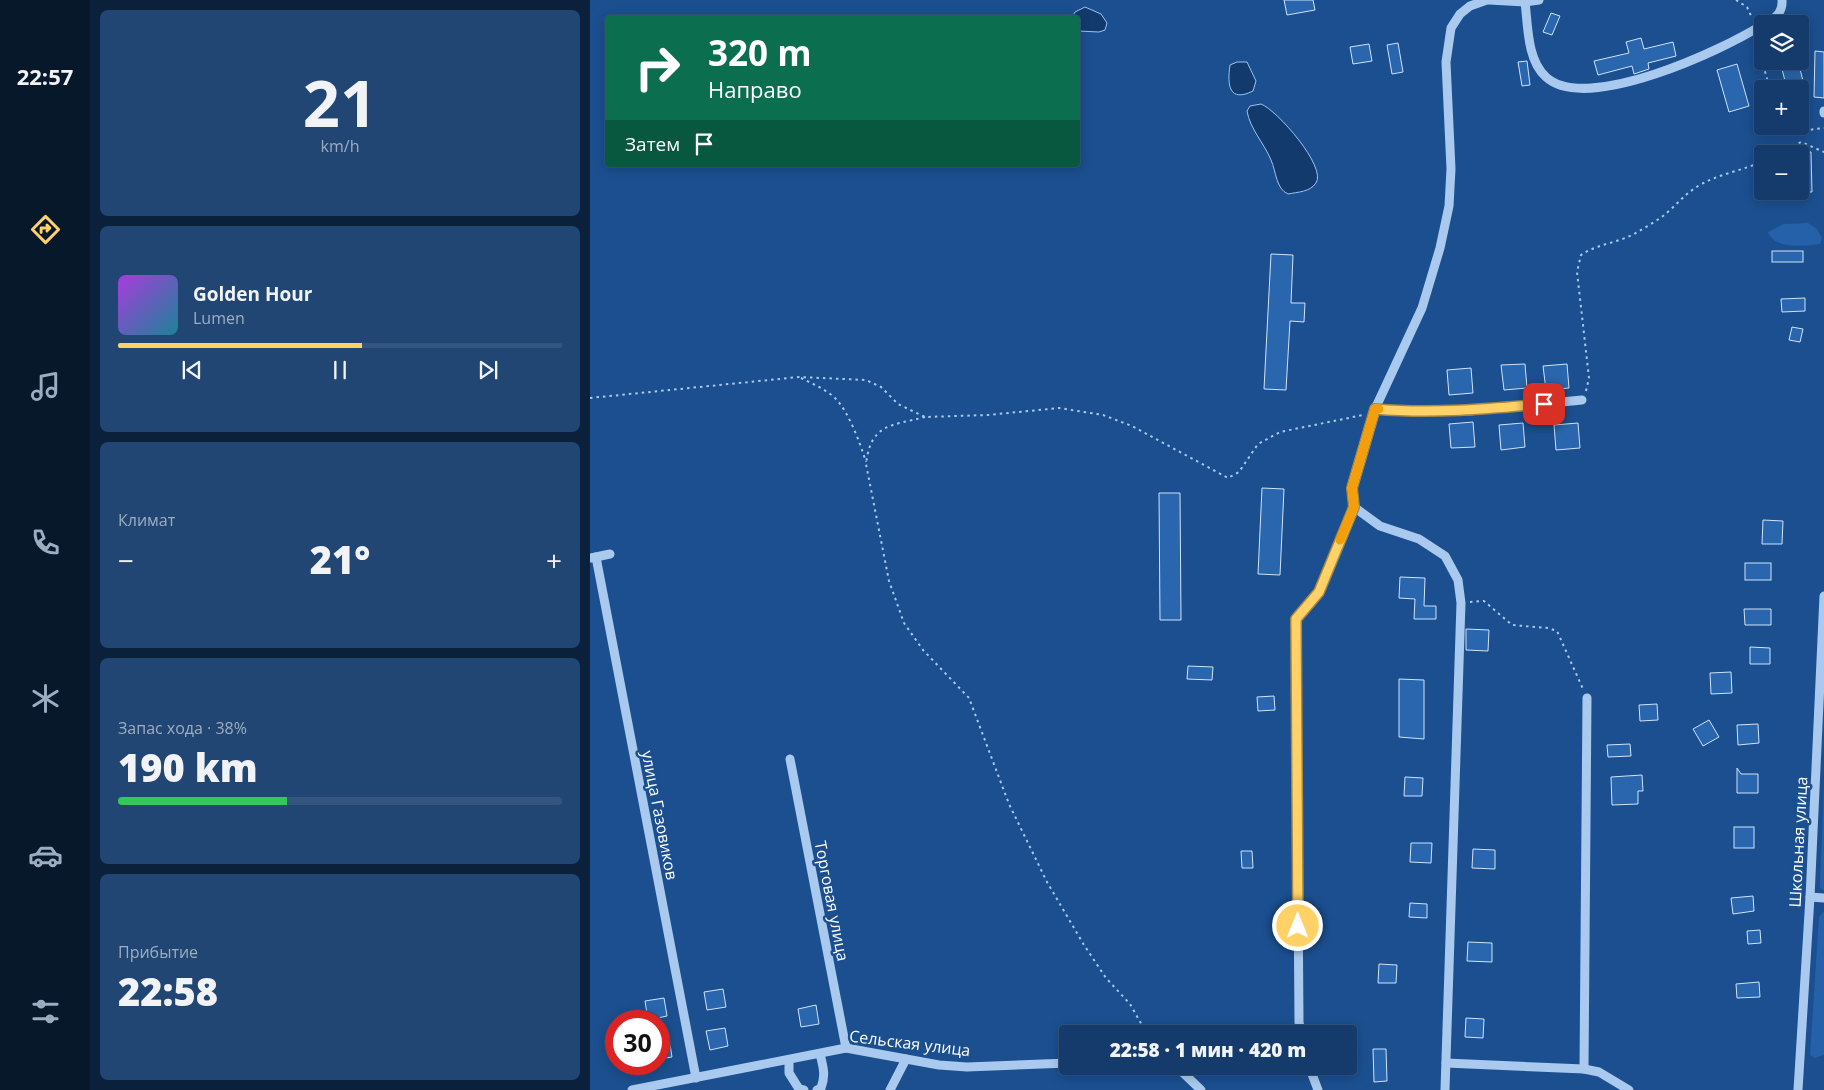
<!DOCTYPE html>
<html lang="ru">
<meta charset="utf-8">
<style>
body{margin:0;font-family:"Open Sans",sans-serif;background:#214673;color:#f1f3f6;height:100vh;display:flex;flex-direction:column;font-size:19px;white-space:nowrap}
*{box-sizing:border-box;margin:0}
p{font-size:16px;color:#9dadc1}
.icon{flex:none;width:28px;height:28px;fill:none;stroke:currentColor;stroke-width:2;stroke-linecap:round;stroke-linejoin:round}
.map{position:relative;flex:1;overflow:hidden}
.sheet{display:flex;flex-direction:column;gap:10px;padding:10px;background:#0b203b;width:500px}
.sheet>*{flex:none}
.guide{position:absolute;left:15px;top:15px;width:475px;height:152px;border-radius:5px;box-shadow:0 2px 12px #0003,0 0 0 1px #33557e;background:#0b6e4f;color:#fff;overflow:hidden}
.fabs{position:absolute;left:1164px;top:15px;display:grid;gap:10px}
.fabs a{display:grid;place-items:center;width:55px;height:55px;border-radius:5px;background:#143b6b;box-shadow:0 2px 12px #0003,0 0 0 1px #33557e;font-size:25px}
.speed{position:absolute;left:15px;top:1010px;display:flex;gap:10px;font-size:25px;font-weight:700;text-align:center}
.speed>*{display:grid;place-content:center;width:65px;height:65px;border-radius:50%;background:#143b6b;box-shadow:0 2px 12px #0003,0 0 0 1px #33557e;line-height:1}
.speed .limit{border:8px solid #d22;background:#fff;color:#111}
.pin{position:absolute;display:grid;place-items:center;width:42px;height:42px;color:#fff;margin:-21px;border-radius:10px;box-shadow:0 2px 8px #0006}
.me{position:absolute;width:55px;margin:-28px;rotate:0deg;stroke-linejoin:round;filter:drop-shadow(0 0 4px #0008)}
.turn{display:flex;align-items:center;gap:18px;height:105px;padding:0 20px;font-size:22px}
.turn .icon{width:65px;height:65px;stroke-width:2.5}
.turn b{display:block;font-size:35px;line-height:42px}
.then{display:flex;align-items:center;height:48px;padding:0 20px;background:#0003;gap:10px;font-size:19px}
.big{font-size:38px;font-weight:800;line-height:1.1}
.sheet .widget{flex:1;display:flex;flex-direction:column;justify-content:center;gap:8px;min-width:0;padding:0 18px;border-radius:8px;background:#214673}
.sheet .dial{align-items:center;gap:0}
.dial b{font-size:65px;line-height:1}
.song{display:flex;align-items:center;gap:15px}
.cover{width:60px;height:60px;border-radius:8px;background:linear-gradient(135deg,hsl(280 70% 55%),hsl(190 70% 35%))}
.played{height:5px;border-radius:2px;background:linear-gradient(90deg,#ffd166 55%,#33557e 55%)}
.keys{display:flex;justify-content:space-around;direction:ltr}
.heat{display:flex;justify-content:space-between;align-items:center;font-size:28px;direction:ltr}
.charge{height:8px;border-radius:4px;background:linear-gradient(90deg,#34c759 38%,#33557e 0)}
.trip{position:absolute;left:469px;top:1025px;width:298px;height:50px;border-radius:5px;background:#143b6b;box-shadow:0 2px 12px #0003,0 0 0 1px #33557e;font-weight:800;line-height:50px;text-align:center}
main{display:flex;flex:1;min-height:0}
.tabs{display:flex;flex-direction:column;width:90px;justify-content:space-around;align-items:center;background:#08182b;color:#9dadc1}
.tabs .icon{width:35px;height:35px}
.tabs .selected{color:#ffd166}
.tabs b{font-size:22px;color:#f1f3f6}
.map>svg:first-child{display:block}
</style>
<main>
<nav class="tabs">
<b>22:57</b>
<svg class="icon selected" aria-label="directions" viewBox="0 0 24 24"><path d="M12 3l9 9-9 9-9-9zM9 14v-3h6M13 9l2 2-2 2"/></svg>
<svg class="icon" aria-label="music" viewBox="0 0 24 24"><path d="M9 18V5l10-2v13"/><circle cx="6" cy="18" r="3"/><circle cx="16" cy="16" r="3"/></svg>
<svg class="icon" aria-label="phone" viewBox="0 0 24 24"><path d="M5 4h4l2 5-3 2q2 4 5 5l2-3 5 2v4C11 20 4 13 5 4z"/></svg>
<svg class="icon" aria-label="climate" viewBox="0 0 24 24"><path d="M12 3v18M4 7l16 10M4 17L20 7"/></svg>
<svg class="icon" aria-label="car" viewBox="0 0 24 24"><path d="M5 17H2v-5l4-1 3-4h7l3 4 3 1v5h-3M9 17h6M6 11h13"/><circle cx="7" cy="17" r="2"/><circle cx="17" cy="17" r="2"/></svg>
<svg class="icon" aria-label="filters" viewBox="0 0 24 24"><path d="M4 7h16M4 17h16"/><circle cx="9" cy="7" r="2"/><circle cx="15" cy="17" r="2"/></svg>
</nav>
<section class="sheet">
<div class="widget dial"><b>21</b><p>km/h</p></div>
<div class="widget">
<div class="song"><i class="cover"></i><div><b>Golden Hour</b><p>Lumen</p></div></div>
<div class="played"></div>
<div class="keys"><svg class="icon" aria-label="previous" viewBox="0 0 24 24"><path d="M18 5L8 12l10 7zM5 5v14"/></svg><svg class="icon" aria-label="pause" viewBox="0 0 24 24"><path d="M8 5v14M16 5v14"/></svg><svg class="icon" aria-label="next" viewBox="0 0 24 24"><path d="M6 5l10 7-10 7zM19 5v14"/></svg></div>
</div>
<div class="widget"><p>Климат</p>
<div class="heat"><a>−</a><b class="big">21°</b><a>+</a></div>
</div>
<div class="widget"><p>Запас хода · 38%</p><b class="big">190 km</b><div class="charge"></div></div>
<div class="widget"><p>Прибытие</p><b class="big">22:58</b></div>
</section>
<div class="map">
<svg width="1234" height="1090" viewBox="0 0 1234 1090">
<rect width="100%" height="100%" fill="#1b4f8f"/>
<g fill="#2461a8">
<path d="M1218,223L1227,229L1232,238L1230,244C1215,246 1185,250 1178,232L1194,224Z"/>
<path d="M1234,784V891L1230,888V883Z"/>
<path d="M1234,911V1055L1225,1058L1220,1055L1229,917Z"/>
</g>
<g fill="#123a6d" stroke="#9cc4f0">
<path d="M495,7L511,14L517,23L515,30L509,32L488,31V18L482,17L485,12Z"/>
<path d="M647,62H657L666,81L663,91C639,103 637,85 640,65Z"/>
<path d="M671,104C687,110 737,167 726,183C720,192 708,192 698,194C686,189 686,171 681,160C674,143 660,129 657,111L660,106Z"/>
</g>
<g fill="#2a66ad" stroke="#cfe3fa">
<path d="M694,0H723L725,10L697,15Z"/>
<path d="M961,13L970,16L962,35L953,32Z"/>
<path d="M1051,38L1054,49L1083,42L1086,56L1058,63L1059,69L1044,74L1042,66L1008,75L1004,61L1039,53L1036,42Z"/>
<path d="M808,43L813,72L802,74L797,45Z"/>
<path d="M779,44L782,61L763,64L760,47Z"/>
<path d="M1225,51L1234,52V98L1224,97Z"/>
<path d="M937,61L940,85L932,86L928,62Z"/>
<path d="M1190,61H1208L1215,89H1197Z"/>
<path d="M1147,64L1159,106L1139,112L1127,70Z"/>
<path d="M1211,152H1221L1222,192H1210Z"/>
<rect x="1182" y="251" width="31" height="11"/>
<path d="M681,254L703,255L701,303H715L714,322L700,321L696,390L674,389Z"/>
<path d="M1215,298V311L1192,312L1191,299Z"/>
<path d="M1202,327L1213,329L1210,342L1199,340Z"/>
<path d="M935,364L937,388L914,390L911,365Z"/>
<path d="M977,364L979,388L956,390L953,366Z"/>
<path d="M881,368L883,393L859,395L857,370Z"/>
<path d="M883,422L885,447L861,448L859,424Z"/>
<path d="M933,423L935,447L911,450L909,425Z"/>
<path d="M988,423L990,448L966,450L964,425Z"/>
<path d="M672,488L694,489L690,575L668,574Z"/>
<path d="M569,493H590L591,620H570Z"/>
<path d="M1173,520L1193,521L1192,544H1172Z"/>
<rect x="1155" y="563" width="26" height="17"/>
<path d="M810,577L835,578L834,606H846V619H824L825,599L809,598Z"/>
<path d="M1154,609H1181V625H1155Z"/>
<path d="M876,629L899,630L898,651L876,650Z"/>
<path d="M1160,647L1180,648V664H1160Z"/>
<path d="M598,666L623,667L622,680L597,679Z"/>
<path d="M1141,672L1142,693L1121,694L1120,673Z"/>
<path d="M809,679L834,680V739L809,737Z"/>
<path d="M684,696L685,710L668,711L667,697Z"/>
<path d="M1067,704L1068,720L1050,721L1049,705Z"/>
<path d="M1119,720L1129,737L1113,746L1103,729Z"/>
<path d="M1168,724L1169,743L1148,745L1147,725Z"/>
<path d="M1040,744L1041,756L1018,757L1017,745Z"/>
<path d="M1147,768L1151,774H1168V793H1147Z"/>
<path d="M1052,775L1053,791H1048V804L1022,805L1021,777Z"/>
<path d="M815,777L833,778L832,796H814Z"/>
<rect x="1144" y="827" width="20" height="21"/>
<path d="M821,843H842L841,863L820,862Z"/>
<path d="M883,849L905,850V869L882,868Z"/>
<path d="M651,851H662L663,868H652Z"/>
<path d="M1163,896L1164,911L1143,914L1141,898Z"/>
<path d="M820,903L837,904V918L819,917Z"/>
<path d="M1170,930L1171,943L1158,944L1157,931Z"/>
<path d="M878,942L902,943V962L877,961Z"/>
<path d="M789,964L807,965L806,983H788Z"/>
<path d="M1169,982L1170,997L1147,998L1146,984Z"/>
<path d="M133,989L136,1007L117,1010L114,992Z"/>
<path d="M74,998L77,1016L58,1020L55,1001Z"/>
<path d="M226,1005L229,1024L211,1027L208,1009Z"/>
<path d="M876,1018L894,1019L893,1038L875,1037Z"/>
<path d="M135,1028L138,1046L120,1050L116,1031Z"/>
<path d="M79,1038L82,1057L69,1059V1040Z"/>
<path d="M783,1049H796L797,1081L784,1082Z"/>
</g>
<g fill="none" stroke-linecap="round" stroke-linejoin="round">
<g stroke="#a9c9ee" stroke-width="2" stroke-dasharray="2.5 4" stroke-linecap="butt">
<path d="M1146,0L1157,7L1162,18"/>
<path d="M1166,40L1180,89"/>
<path d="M1203,126L1210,131L1234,128"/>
<path d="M1185,154L1211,142L1234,152"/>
<path d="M211,378C223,384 235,389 245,398C259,412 270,443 276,462"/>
<path d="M996,391L999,378L987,272L991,255C1007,244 1027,243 1044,234C1056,227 1069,220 1079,211C1090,201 1098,191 1112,184C1131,173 1153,171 1172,161"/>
<path d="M0,398L209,377L276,380L291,387L308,404L335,417L398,415L469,408L513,415L542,426L638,478L649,472L668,444L690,432L773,415"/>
<path d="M335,417C301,426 281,423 276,464L299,581L314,623L333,650L379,698L419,804L457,882L494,945L516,978L540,1004L557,1034"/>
<path d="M880,602L894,601L922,625L958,628L967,631L993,689"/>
</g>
<g stroke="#a9c9ee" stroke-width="9">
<path d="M899,0L935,2L949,0"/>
<path d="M935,2C938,26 937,60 956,77C996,114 1133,50 1172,25"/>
<path d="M1175,24C1185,18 1193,13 1192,0"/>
<path d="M1234,111V113"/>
<path d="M785,409L879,411L992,400"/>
<path d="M6,557L106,1078"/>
<path d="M1,558L20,554"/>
<path d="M200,759L256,1048"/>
<path d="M1220,897L1234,898"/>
<path d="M711,1034L709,1022L706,619L729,592L764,507"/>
<path d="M199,1061V1073L209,1089L214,1090"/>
<path d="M856,1063L994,1069L1009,1072L1039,1090"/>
<path d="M586,1066L611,1090"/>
<path d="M719,1066L728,1090"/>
<path d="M994,1069L997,698"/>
<path d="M42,1090L256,1048L349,1065L377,1067L478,1063"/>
<path d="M227,1090L231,1088C236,1076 233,1066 230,1054"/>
<path d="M300,1090L316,1059"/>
<path d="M855,1090L871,603L868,580L855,556L829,539L790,526L764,507L762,488L785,409L832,308L850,248L859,206L861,169L856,62L861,28L870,14L880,6L897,0"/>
<path d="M1208,1090L1220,897L1234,596"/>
</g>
</g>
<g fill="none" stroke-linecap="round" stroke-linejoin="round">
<g stroke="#a68842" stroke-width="12">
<path id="route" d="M708,926L706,619L729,592L764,507L762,488L785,409C842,414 898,409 954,404"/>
</g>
<use href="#route" stroke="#ffd166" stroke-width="9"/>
<path stroke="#f59e0b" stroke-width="9" d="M750,540L764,507L762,488L785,409H789"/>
</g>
<g text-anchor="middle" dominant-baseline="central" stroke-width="5" stroke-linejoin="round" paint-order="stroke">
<g font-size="16" fill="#fff" stroke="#1b4f8f">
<text transform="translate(70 815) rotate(79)">улица Газовиков</text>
<text transform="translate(1208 842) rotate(-87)">Школьная улица</text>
<text transform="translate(242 901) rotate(79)">Торговая улица</text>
<text transform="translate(320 1043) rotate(7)">Сельская улица</text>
</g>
</g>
</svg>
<div class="fabs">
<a><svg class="icon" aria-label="layers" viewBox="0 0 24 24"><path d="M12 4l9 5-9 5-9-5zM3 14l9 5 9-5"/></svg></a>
<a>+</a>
<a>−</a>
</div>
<div class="speed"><div class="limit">30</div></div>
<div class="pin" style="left:954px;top:404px;background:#d93025"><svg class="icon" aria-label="arrive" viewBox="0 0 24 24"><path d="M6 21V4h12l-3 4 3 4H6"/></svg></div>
<svg class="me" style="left:708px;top:926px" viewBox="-20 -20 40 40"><circle r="17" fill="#ffd166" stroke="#fff" stroke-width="3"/><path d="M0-11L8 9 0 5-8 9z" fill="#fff"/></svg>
<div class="trip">22:58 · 1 мин · 420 m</div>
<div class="guide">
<div class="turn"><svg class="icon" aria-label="right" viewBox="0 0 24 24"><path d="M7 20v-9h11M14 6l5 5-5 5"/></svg><div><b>320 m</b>Направо</div></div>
<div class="then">Затем<svg class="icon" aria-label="arrive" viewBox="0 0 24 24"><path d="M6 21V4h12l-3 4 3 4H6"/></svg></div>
</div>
</div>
</main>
